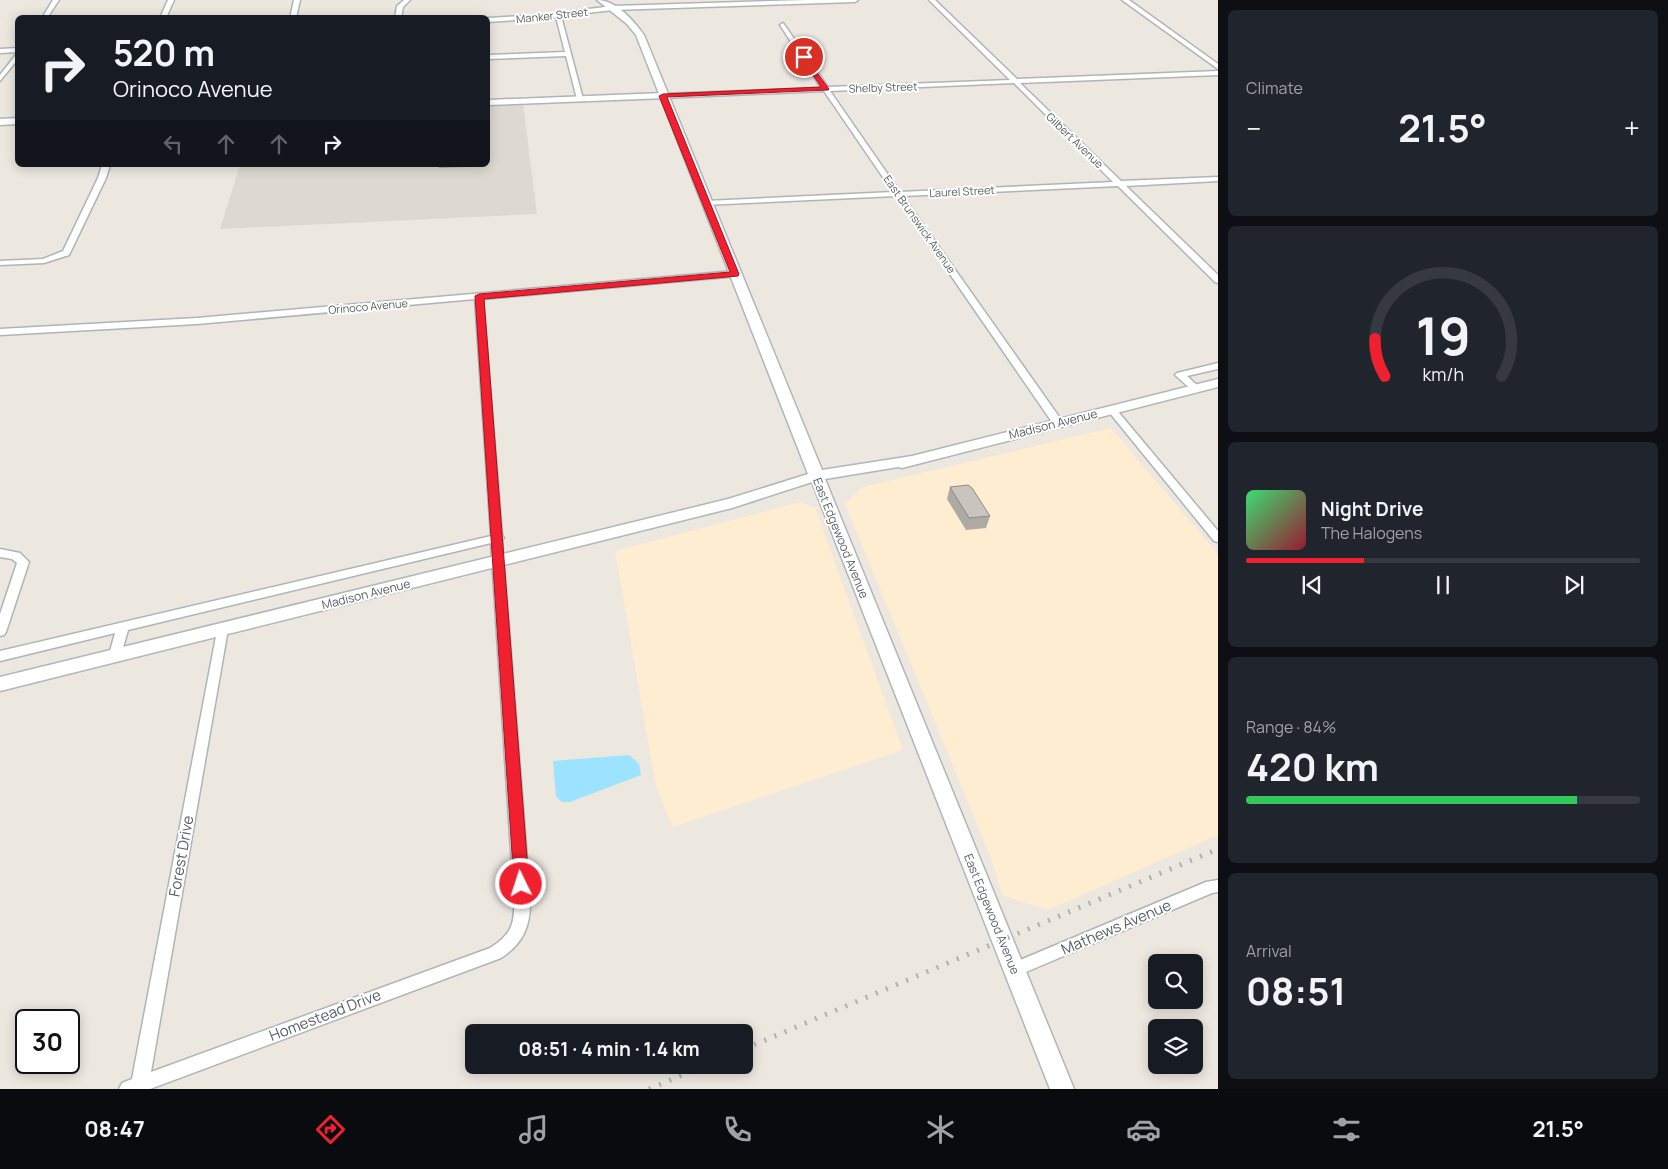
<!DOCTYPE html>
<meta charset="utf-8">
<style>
body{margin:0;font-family:Manrope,sans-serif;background:#20242c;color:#f1f3f6;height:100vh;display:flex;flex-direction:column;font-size:19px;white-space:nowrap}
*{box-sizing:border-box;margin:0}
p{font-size:16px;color:#9ea1a6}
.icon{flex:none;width:28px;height:28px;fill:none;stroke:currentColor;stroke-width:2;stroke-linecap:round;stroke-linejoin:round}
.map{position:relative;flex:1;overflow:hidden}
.side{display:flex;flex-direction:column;gap:10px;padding:10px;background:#0d0f14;width:450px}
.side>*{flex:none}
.guide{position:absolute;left:15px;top:15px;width:475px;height:152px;border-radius:8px;box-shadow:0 2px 12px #0003;background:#171b24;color:#f1f3f6;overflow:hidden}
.controls{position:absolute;left:1148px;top:954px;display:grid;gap:10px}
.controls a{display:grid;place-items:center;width:55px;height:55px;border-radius:8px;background:#171b24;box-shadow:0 2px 12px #0003;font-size:25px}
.speed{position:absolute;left:15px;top:1009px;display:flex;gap:10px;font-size:25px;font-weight:700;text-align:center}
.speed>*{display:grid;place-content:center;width:65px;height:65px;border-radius:50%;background:#171b24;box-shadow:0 2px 12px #0003;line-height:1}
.speed .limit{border:2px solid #111;border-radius:8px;background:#fff;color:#111}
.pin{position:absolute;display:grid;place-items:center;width:42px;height:42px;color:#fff;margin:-21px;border:2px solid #fff;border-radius:50%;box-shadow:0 1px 5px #0007}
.me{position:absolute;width:55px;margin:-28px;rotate:356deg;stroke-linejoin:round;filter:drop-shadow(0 0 4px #0008)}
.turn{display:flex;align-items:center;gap:18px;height:105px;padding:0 15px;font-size:22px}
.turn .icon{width:65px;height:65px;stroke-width:2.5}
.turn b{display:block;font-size:35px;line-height:42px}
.lanes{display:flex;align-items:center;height:48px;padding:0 15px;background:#0003;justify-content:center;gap:25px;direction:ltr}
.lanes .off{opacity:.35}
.big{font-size:38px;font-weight:700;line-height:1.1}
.side .tile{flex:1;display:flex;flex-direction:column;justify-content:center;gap:8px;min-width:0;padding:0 18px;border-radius:8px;background:#20242c}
.side .dial{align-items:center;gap:0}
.dial svg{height:130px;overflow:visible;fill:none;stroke:#363941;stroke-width:7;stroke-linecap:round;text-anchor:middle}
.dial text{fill:#f1f3f6;stroke:none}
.song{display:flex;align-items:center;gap:15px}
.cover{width:60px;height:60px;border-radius:8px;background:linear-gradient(135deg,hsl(140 70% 55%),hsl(350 70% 35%))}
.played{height:5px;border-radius:2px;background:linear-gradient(90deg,#f12030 30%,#363941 30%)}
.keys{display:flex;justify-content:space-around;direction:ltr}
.heat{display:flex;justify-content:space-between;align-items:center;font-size:28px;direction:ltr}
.charge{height:8px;border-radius:4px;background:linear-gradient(90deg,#34c759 84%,#363941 0)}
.trip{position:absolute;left:465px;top:1024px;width:288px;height:50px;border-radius:8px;background:#171b24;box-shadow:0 2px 12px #0003;font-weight:700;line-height:50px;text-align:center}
.tab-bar{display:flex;height:80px;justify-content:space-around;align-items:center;background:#090b0e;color:#9ea1a6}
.tab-bar .icon{width:35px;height:35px}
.tab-bar .on{color:#f12030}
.tab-bar b{font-size:22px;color:#f1f3f6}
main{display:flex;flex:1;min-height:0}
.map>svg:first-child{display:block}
</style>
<main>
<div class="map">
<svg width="1218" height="1089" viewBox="0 0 1218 1089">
<rect width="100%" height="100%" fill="#ece7df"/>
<g fill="#ffedd1">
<path d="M1111,428L1218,554V835L1048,910L1002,895L991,858L845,504L863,487Z"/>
<path d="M801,502L815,508L903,750L673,827L656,787L615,551Z"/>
</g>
<path fill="#ded9d0" d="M523,104L537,214L220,229L240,165H488V106Z"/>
<path fill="#9ce3ff" d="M629,755L639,764L641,775L570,802H562L556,796L553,761Z"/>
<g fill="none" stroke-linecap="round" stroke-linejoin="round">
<g stroke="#b0b4b8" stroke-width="3">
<g id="minor">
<path d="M53,0H59L47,18H42Z"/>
<path d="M168,0H174L166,18H160Z"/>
<path d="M294,0H300L296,18H290Z"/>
<path d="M404,0H410L403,7L401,18H395L397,6Z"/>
<path d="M806,0H858L855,2L613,10L561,16L583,99L580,101L577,99L566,56L488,59V55L565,52L556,17L488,22V18L540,15L613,6Z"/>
<path d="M929,0H935L1017,79L1218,71V75L1020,83L1121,181L1218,177V181L1126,186L1218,275V283L1215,282L1118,186L903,196L1062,421L1063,423L1062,425H1054L896,196L703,205V201H706L893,192L824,91L663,98L660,96L663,94L821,88L780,25L783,23L828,87L1010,80ZM1014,83L1113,182L900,192L830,91Z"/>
<path d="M1122,0H1129L1218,64V69Z"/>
<path d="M18,48V52L0,53V49Z"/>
<path d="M18,52V59L0,81V75Z"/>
<path d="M102,165H110L106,178L69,255L44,263L0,265V261L43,259L63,251L98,178Z"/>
<path d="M735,271L738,272V276L483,299L502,535L504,538L502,540L530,898C531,925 524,943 501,958L150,1089H119L122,1083L132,1079L218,626H226L228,629L151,1072L490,948C512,934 515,924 514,898L491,543L128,630L121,655L119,658H111L109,655L115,633L0,661V651L491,536L475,299L197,324L0,335V329L197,318Z"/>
<path d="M1218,363V369L1187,376L1199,387V391H1193L1175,375L1177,373Z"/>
<path d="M1112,407L1115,408L1218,531V542L1214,541L1109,412L1107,410Z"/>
<path d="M0,549L20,553L29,562L6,632L4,635L0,636V614L17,563L12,559L0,557Z"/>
<path d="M1218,880V892L1212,893L1014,977L1008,975L1006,970L1008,965L1206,882Z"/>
</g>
</g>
<g stroke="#b0b4b8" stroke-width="3">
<g id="tertiary">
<path d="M663,93L667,96L666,98L488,105V100Z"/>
<path d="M18,118V124L0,125V119Z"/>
</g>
</g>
<g stroke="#b1b6bb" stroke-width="3">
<path id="secondary" d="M597,0C616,0 634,21 644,35L822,470L912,456L1218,379V387L902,468L898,467L825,479L1074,1089H1050L812,482L732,508L0,691V677L728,499L808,474L636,35L627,24Z"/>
</g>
<use href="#minor" fill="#fff" fill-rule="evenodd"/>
<use href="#tertiary" fill="#fff" fill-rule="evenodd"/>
<use href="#secondary" fill="#fff" fill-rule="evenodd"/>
<g stroke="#afb0b1" stroke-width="5" stroke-dasharray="2 9" stroke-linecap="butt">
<path d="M744,1049L1218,849"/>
<path d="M649,1089L706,1065"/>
</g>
</g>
<g fill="#ada9a3">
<path d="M438,165H466V167L439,168Z"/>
<path d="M950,487L990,516L986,528L966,530L947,499Z"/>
</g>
<path fill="#c9c4be" stroke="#8d8985" d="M968,485L972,488L990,516L969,518L950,487Z"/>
<path fill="#f12030" stroke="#9d151f" d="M804,55L829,89L828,90L667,97L739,274L738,276L484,299L529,884L527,889L521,891L516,889L514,884L475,296L479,294L730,272L659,96L663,94L821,87L801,57Z"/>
<g text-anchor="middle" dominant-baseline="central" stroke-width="4" stroke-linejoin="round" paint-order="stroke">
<g font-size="11" fill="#585d61" stroke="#fff">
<text transform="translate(552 15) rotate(-6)">Manker Street</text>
<text transform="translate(883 87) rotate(-2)">Shelby Street</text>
<text transform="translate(1075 140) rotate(44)">Gilbert Avenue</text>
<text transform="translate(962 191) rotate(-3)">Laurel Street</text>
<text transform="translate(920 224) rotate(55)">East Brunswick Avenue</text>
<text transform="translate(368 306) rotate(-5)">Orinoco Avenue</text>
</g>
<g font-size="12" fill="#585d61" stroke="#fff">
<text transform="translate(1053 424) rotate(-14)">Madison Avenue</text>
<text transform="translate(841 538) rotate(68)">East Edgewood Avenue</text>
<text transform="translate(366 594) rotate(-14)">Madison Avenue</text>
<text transform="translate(992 914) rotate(68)">East Edgewood Avenue</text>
</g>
<g font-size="15" fill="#585d61" stroke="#fff">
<text transform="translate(181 856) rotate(-80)">Forest Drive</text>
<text transform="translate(1116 927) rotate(-23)">Mathews Avenue</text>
<text transform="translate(325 1015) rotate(-21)">Homestead Drive</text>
</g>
</g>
</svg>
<div class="controls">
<a><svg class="icon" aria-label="search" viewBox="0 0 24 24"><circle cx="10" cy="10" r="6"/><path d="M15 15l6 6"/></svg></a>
<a><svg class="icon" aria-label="layers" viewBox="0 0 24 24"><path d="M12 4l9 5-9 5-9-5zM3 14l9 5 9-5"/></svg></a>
</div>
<div class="speed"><div class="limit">30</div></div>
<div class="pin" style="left:804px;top:57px;background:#d93025"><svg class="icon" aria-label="arrive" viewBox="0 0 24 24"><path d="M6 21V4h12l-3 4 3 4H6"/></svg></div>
<svg class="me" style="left:521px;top:884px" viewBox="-20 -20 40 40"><circle r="17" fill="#f12030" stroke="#fff" stroke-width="3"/><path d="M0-11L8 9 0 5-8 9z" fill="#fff"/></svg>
<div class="trip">08:51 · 4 min · 1.4 km</div>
<div class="guide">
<div class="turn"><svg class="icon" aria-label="right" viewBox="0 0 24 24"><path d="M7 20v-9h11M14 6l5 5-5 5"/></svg><div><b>520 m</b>Orinoco Avenue</div></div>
<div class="lanes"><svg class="icon off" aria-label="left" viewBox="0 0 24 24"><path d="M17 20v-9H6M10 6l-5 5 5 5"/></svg><svg class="icon off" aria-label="ahead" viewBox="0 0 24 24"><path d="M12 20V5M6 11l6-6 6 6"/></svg><svg class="icon off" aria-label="ahead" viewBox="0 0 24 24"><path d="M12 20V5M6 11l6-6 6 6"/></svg><svg class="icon" aria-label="right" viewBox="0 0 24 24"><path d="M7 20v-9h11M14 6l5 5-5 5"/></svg></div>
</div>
</div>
<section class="side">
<div class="tile"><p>Climate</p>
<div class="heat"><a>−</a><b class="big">21.5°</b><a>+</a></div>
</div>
<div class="tile dial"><svg viewBox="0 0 100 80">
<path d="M14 69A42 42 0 1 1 86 69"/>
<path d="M14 69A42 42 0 0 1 8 46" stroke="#f12030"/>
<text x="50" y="56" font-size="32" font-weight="700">19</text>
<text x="50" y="72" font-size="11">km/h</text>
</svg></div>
<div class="tile">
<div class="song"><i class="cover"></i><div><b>Night Drive</b><p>The Halogens</p></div></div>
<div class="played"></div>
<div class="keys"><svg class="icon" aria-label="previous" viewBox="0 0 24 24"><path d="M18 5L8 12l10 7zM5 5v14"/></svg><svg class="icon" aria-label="pause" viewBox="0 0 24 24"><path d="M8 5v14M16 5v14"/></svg><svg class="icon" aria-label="next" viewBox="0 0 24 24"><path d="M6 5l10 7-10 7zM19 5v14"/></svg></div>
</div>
<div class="tile"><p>Range · 84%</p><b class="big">420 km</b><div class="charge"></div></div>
<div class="tile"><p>Arrival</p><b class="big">08:51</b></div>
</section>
</main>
<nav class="tab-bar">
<b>08:47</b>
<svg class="icon on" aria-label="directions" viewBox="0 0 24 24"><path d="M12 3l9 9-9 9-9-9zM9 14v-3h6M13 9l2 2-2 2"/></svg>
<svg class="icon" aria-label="music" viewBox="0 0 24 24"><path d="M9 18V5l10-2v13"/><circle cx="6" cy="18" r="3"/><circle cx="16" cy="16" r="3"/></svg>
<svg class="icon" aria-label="phone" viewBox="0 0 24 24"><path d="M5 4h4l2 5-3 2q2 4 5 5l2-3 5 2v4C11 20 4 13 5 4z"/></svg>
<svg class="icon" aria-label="climate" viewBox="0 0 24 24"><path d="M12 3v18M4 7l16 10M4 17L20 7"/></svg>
<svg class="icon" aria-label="car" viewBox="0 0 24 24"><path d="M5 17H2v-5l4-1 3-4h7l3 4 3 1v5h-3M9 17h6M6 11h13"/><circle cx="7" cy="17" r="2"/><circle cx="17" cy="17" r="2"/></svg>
<svg class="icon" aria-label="filters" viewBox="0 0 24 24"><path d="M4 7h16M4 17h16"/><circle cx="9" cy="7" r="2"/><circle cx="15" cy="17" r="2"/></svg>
<b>21.5°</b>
</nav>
